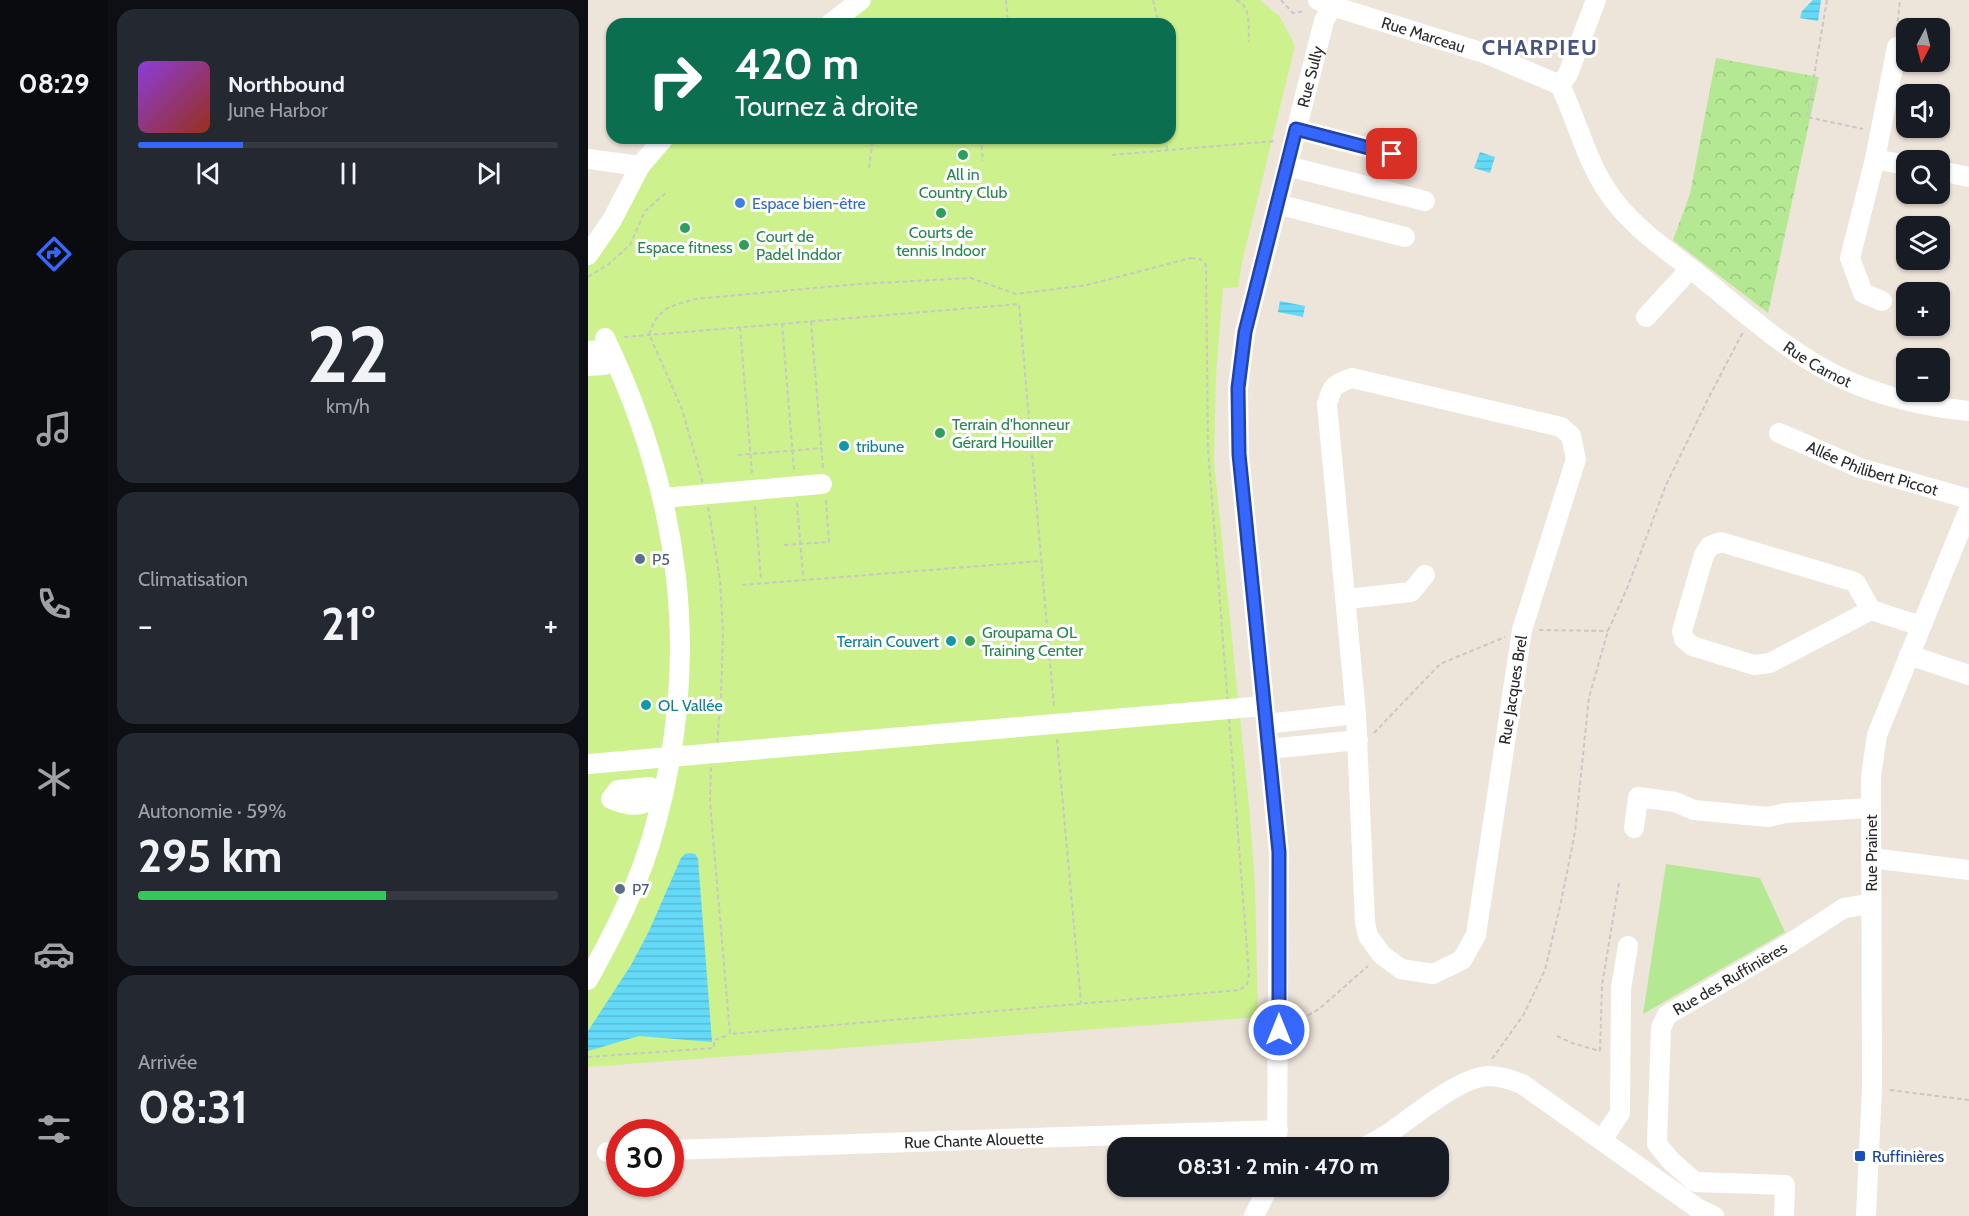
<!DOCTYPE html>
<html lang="fr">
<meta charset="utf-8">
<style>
body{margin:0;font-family:Cabin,sans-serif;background:#242831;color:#f1f3f6;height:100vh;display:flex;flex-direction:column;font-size:22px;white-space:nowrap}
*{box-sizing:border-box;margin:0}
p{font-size:20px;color:#9ea1a6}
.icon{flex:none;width:33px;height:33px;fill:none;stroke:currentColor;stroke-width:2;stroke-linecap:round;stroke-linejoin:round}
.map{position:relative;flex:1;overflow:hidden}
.sheet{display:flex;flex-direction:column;gap:9px;padding:9px;background:#0d0f14;width:480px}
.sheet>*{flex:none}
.hud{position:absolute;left:18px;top:18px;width:570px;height:126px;border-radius:18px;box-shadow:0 2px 4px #0004;background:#0b6e4f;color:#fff;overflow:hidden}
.needle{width:39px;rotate:187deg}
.fabs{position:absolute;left:1308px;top:18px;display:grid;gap:12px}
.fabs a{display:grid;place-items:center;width:54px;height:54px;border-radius:12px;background:#171b24;box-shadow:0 2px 4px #0004;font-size:30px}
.speed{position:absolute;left:18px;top:1119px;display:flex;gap:12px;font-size:30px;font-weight:700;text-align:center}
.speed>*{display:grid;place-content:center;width:78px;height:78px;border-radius:50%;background:#171b24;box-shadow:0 2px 4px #0004;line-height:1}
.speed .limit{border:9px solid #d22;background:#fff;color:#111}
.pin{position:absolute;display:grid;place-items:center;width:51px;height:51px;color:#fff;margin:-26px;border-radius:12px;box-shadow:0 3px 9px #0006}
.me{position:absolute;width:66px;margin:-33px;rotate:0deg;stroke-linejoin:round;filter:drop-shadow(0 0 4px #0008)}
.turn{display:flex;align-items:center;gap:21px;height:126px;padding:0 30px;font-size:27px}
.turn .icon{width:78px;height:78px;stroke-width:2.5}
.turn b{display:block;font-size:42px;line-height:51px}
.big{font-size:45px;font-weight:700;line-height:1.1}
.sheet .tile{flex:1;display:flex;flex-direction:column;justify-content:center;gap:9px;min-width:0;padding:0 21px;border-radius:18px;background:#242831}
.sheet .dial{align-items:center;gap:0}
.dial b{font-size:78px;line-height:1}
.song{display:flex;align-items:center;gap:18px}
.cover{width:72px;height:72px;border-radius:9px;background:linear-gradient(135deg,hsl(270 70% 55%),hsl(10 70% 35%))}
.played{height:6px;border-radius:3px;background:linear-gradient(90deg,#3567ff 25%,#363941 25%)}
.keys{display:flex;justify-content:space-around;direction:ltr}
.heat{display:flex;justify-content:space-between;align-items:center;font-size:33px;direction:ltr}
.charge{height:9px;border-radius:4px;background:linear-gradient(90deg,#34c759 59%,#363941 0)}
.trip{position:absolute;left:519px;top:1137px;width:342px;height:60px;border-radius:18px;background:#171b24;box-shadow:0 2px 4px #0004;font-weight:700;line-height:60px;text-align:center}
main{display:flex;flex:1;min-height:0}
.dock{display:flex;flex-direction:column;width:108px;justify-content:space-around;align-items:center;background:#090b0e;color:#9ea1a6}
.dock .icon{width:42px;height:42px}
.dock .active{color:#3567ff}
.dock b{font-size:27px;color:#f1f3f6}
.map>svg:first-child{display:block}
</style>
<main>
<nav class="dock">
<b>08:29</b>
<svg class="icon active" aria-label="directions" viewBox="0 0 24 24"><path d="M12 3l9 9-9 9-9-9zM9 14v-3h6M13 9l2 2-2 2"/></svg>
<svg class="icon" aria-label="music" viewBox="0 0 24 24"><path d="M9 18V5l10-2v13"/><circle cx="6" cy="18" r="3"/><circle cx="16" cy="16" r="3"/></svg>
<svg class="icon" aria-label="phone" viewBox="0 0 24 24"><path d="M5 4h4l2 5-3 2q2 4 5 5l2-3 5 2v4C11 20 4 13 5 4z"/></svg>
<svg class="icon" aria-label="climate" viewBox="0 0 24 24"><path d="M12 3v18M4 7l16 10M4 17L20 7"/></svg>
<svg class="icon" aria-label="car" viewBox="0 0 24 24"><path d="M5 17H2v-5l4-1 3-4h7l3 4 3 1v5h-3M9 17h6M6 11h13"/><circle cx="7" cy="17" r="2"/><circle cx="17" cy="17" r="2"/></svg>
<svg class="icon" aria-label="filters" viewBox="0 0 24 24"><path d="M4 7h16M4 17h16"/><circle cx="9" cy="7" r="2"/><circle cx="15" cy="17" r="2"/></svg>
</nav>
<section class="sheet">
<div class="tile">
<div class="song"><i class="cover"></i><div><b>Northbound</b><p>June Harbor</p></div></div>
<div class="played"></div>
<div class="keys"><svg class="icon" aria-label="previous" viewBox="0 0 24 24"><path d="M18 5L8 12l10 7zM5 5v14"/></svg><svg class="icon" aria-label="pause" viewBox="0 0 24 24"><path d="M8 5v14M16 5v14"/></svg><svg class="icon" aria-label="next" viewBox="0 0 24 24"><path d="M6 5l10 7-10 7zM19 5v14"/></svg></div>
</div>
<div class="tile dial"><b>22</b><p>km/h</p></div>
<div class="tile"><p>Climatisation</p>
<div class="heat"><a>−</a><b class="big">21°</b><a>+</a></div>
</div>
<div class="tile"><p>Autonomie · 59%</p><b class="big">295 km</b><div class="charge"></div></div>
<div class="tile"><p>Arrivée</p><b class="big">08:31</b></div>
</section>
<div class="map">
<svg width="1381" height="1216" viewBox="0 0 1381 1216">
<defs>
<pattern id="forest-crowns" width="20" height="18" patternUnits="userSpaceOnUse" patternTransform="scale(1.5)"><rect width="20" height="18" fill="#b5e892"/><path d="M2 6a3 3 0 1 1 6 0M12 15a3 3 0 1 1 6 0" fill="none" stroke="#9cc77e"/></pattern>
<pattern id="water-rules" width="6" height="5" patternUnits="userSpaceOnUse" patternTransform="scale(1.5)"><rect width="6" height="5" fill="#64daf8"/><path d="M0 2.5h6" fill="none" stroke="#57bbd5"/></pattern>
</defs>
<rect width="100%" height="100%" fill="#ede4da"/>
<path fill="#b5e892" d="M1078,864L1172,878L1197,932L1055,1014Z"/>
<path fill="url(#forest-crowns)" d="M1128,58L1231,77L1180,313L1085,240L1102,194Z"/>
<path fill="#ccf18d" d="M281,0H672L692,17L707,46L654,262L650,287L635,288L628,374L626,461L662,816L667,888L670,1017L0,1067V261L57,170L85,138H582V24H253Z"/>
<g fill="url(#water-rules)">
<path d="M1225,0H1233L1230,21L1212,18L1214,11Z"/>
<path d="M892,152L907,157L902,173L886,168Z"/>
<path d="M692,301L717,306L715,317L690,312Z"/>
<path d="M102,853L107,854L110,859L124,1042L51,1036L0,1051V1031L43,965L61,931L93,858L97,854Z"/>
</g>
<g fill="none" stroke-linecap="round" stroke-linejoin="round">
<g stroke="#c8c8c8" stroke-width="2" stroke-dasharray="4.5 3" stroke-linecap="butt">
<path d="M418,0L420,24"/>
<path d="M565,0L571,24"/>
<path d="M648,0C664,6 660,27 661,42"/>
<path d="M693,0L705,13L717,11"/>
<path d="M1239,0L1219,117L1275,129"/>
<path d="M1309,29L1312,0"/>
<path d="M393,138L395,161"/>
<path d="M578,138L579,150"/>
<path d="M524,155L687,141"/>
<path d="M281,168L285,138"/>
<path d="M603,258L612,259L618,265L620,449L661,975L659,984L652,990L142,1034L122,802L123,763L129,745L133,697L135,633L132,580L118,494L94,409L61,334C71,307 81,307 107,299L270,284L383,278L428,294L499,285Z"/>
<path d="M0,277L22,263L42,245L57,211L79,192"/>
<path d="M223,321L235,468"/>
<path d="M194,323L206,470"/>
<path d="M152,327L164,474"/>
<path d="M36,337L431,304L466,707"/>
<path d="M150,455L234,448"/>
<path d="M209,503L215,575"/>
<path d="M167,506L173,579"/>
<path d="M196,545L241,542L238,500"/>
<path d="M154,585L453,561"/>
<path d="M951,630L1020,631"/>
<path d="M786,733L852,664L917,637"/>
<path d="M469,739L493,1003"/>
<path d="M707,1023L731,1009L780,966"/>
<path d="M969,1036L984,1043L1012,1051"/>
<path d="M1012,1051L1014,985L1031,883"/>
<path d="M0,1057L126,1048V1040L141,1035"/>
<path d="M904,1059L936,1014L957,970L973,902L987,832L1001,697L1020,631L1040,586L1078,485L1121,397L1155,332"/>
<path d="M1302,1090L1381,1100"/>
</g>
<g stroke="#fff" stroke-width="20">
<path id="s1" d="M730,0L744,6L899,54L972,85"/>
<path d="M242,24L273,0"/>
<path id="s2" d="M972,85C988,118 998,159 1018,189C1040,224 1075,247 1107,272C1155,311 1204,357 1262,382C1300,398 1340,407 1381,411"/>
<path d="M972,85L980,74L1008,0"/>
<path d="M708,129L804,154"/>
<path d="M0,159L52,166"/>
<path d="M1287,159L1309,47L1318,49"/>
<path d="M699,166L837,201"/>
<path d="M1352,171L1381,177"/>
<path d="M689,204L817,237"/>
<path d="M0,255L24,220L52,166L76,138"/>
<path d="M1294,301L1275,293L1262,258L1287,159L1318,165"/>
<path d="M1058,317L1102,269"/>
<path d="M0,351L12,350L20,357L16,365L0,366"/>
<path d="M764,378L973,427L983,436L988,459L934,630L888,935L874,960L845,974L813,969L794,955L780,936L777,922L768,714L739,404C744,386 746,384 764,378Z"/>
<path id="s3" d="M1191,433L1272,468L1381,499"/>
<path d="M75,498L234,484"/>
<path d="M759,599L823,592L837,575"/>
<path d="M1283,610L1267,582L1133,542L1122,546L1116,555L1094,631L1096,639L1104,646L1166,665L1182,663L1283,610L1333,626"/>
<path d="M1321,655L1381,675"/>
<path d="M678,724L768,714"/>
<path d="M681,749L770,740"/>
<path d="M0,764L676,706"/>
<path d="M62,787L71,794C55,808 42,807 23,799L30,790Z"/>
<path d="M1046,828L1050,797L1087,802L1106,810L1180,817L1197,813L1282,808"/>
<path d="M1283,858L1381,870"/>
<path d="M0,980C27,931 54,878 68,823C114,654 92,495 17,338"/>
<path d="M1014,1140L1032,1113L1033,988L1040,946"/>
<path id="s4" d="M689,1148L691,852L651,454L650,388L657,332L736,21L744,6"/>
<path d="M775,1148C783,1143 792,1139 800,1134C825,1117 872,1076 902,1076C913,1076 923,1080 934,1084L1109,1208L1126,1216"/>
<path id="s5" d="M82,1150L690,1130"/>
<path d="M19,1152H32"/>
<path d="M666,1216L681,1186"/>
<path id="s6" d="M1196,1216L1197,1185L1107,1182L1083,1161L1069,1144L1073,1028L1079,1015L1204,942L1256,908L1282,904"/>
<path d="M1278,1216L1284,1088L1283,776L1289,735L1381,509"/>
</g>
</g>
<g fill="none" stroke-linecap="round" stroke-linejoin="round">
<g stroke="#2243a6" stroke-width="15">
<path id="route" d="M691,1030V852L651,454L650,388L657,332L708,129L804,154"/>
</g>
<use href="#route" stroke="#3567ff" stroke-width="10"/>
</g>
<g fill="#2e9e5b" stroke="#fff" stroke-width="2">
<circle cx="375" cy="155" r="6"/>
<circle cx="353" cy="213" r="6"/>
<circle cx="97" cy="228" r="6"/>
<circle cx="156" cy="245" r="6"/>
<circle cx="352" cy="433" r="6"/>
<circle cx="382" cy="641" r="6"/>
</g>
<circle fill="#3f7fe0" stroke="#fff" stroke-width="2" cx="152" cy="203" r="6"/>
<g fill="#0f9aa8" stroke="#fff" stroke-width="2">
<circle cx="256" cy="446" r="6"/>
<circle cx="363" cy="641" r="6"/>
<circle cx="58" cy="705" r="6"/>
</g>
<g fill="#5c6f8a" stroke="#fff" stroke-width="2">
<circle cx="52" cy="559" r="6"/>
<circle cx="32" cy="889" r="6"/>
</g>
<rect fill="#1a4fb4" stroke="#fff" stroke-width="2" x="1266" y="1150" width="12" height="12" rx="3"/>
<g text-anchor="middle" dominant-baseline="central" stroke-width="6" stroke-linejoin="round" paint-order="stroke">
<g font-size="16" fill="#2a2a2a" stroke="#fff">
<text stroke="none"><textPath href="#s1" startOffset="111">Rue Marceau</textPath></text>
<text stroke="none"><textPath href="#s4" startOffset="1082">Rue Sully</textPath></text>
<text stroke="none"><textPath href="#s2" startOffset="390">Rue Carnot</textPath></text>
<text stroke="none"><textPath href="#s3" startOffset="100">Allée Philibert Piccot</textPath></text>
<text transform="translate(925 690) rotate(-81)">Rue Jacques Brel</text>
<text transform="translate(1283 853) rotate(-90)">Rue Prainet</text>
<text stroke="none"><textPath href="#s6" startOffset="378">Rue des Ruffinières</textPath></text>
<text stroke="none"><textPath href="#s5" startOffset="304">Rue Chante Alouette</textPath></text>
</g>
<g font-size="16" fill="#27864d" stroke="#fff">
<text x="375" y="174">All in<tspan x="375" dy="18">Country Club</tspan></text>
<text x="353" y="232">Courts de<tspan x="353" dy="18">tennis Indoor</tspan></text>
<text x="168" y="236" text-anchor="start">Court de<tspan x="168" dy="18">Padel Inddor</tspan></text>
<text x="97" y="247">Espace fitness</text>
<text x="364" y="424" text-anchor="start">Terrain d'honneur<tspan x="364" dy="18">Gérard Houiller</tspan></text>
<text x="394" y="632" text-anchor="start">Groupama OL<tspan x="394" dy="18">Training Center</tspan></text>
</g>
<g font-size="16" fill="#366cbe" stroke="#fff" text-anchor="start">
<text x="164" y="203">Espace bien-être</text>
</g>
<g font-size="16" fill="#0d838f" stroke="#fff" text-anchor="start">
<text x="268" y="446">tribune</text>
<text x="351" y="641" text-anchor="end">Terrain Couvert</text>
<text x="70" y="705">OL Vallée</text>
</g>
<g font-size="16" fill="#4e5e75" stroke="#fff" text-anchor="start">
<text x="64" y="559">P5</text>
<text x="44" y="889">P7</text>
</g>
<g font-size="16" fill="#164399" stroke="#fff" text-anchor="start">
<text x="1284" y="1156">Ruffinières</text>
</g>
<g font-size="22" font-weight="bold" letter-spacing="1.5" fill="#46547e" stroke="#fff">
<text x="952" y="47">CHARPIEU</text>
</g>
</g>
</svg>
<div class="fabs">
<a><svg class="needle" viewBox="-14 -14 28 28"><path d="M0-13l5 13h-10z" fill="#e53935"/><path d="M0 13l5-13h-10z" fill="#9ea1a6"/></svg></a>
<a><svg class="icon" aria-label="sound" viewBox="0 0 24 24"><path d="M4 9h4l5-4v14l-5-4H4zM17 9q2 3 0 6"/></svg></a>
<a><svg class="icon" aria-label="search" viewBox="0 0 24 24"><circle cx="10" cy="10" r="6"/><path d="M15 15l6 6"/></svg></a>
<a><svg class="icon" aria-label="layers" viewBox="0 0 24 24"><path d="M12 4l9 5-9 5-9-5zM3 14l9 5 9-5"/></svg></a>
<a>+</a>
<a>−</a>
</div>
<div class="speed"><div class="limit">30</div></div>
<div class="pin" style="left:804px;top:154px;background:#d93025"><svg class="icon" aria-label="arrive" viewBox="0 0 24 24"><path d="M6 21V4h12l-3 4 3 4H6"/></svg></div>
<svg class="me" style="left:691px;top:1030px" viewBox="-20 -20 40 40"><circle r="17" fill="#3567ff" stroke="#fff" stroke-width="3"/><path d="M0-11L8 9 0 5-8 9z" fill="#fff"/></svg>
<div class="trip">08:31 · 2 min · 470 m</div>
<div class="hud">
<div class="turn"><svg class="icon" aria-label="right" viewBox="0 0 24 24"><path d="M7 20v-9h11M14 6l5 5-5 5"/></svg><div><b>420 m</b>Tournez à droite</div></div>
</div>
</div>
</main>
